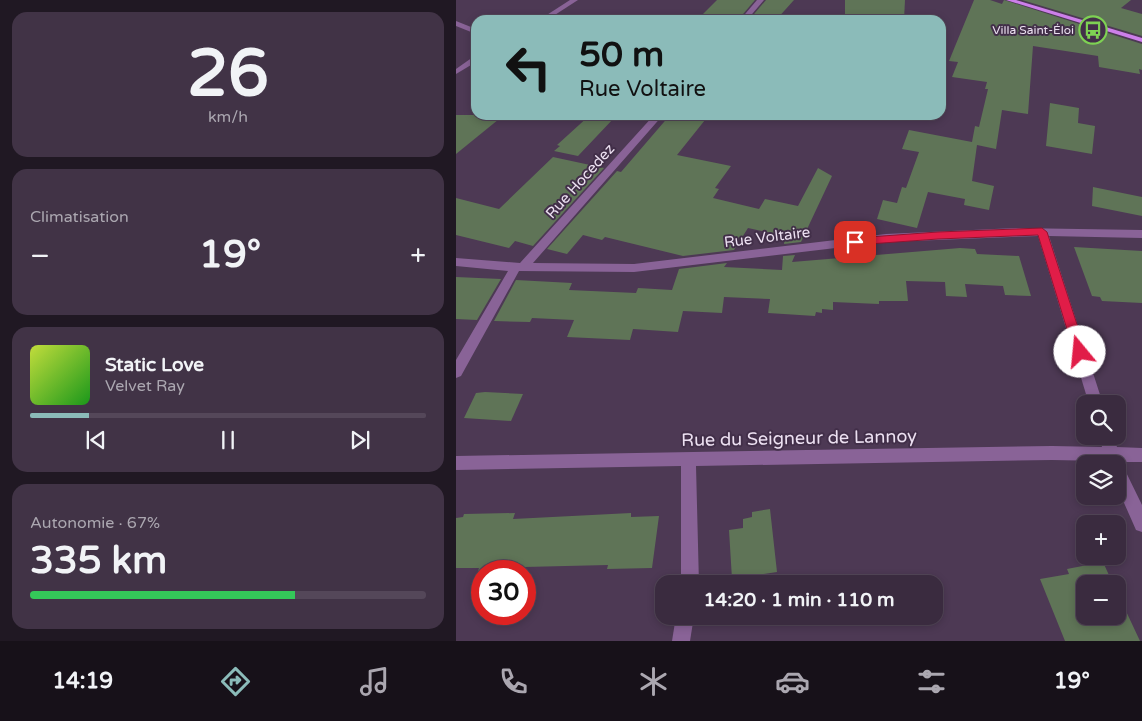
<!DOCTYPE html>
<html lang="fr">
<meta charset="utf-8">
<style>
body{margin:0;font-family:"Varela Round",sans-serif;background:#413346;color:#f1f3f6;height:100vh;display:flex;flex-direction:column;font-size:19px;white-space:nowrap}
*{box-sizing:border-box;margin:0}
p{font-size:16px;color:#aba7b0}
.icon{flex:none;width:28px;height:28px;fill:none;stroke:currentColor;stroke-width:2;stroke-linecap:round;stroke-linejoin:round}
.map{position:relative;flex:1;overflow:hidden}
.panel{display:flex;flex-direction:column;gap:12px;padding:12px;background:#201823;width:456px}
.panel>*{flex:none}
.top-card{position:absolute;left:15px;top:15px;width:475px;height:105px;border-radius:15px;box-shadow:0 2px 8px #0003,0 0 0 1px #544759;background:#8bbbb9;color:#111;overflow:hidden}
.controls{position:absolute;left:620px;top:395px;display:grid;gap:10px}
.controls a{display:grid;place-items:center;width:50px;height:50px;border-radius:10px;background:#3a2b3f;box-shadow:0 2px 8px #0003,0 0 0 1px #544759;font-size:25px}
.speed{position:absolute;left:15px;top:560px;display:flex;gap:10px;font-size:25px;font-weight:700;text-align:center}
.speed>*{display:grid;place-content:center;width:65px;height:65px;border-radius:50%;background:#3a2b3f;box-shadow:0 2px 8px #0003,0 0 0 1px #544759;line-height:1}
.speed .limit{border:8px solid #d22;background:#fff;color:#111}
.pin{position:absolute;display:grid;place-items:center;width:42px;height:42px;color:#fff;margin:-21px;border-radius:10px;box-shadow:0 2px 8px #0006}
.me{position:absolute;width:55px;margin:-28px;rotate:343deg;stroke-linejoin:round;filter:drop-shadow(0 0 4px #0008)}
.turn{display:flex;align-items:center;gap:18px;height:105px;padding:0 25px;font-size:22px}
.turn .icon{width:65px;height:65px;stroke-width:2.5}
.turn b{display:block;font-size:35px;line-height:42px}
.big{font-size:38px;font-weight:700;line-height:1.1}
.panel .card{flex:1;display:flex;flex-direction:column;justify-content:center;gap:8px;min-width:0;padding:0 18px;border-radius:15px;background:#413346}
.panel .dial{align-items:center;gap:0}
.dial b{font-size:65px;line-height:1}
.song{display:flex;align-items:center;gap:15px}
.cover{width:60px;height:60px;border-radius:8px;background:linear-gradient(135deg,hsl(70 70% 55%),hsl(120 70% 35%))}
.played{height:5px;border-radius:2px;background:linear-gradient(90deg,#8bbbb9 15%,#544759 15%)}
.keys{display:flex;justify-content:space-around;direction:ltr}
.heat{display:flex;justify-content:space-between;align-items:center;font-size:28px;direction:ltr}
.charge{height:8px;border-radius:4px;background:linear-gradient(90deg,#34c759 67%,#544759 0)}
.trip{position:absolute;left:199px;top:575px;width:288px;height:50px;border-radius:15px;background:#3a2b3f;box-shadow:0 2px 8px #0003,0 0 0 1px #544759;font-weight:700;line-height:50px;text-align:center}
.tab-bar{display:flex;height:80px;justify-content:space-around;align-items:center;background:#171119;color:#aba7b0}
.tab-bar .icon{width:35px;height:35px}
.tab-bar .selected{color:#8bbbb9}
.tab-bar b{font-size:22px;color:#f1f3f6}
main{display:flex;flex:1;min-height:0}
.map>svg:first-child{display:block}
</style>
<main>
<section class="panel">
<div class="card dial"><b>26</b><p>km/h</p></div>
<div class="card"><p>Climatisation</p>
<div class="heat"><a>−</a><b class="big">19°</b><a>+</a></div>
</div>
<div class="card">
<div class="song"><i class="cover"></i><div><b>Static Love</b><p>Velvet Ray</p></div></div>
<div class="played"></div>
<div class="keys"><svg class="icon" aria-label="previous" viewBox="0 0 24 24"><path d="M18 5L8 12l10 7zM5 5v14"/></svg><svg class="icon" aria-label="pause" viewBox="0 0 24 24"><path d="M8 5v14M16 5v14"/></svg><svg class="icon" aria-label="next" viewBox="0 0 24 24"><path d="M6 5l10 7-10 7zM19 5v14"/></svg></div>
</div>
<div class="card"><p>Autonomie · 67%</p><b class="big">335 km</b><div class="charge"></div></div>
</section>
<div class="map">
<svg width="686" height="641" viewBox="0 0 686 641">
<rect width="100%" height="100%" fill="#4d3954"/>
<g fill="#5f7457">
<path d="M261,0H299L282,20H241Z"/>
<path d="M310,0H338L320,20H293Z"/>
<path d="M389,0H449L448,20H389Z"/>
<path d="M518,0H534L546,4L548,0L686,44V70L683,69L684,74L643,67L642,56L577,46L572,114L546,110L540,149L521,145L516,181L538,186L533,210L508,205L509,199L472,192L461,228L421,219L427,200L441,203L446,187L450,188L463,152L446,149L453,130L516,142L519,126L523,127L532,89H529L531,82L496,77L502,62L493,61Z"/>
<path d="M566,0H675L665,8L686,14V36Z"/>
<path d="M594,103L623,108L622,123L639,126L636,154L590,146Z"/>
<path d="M0,115H48L0,154Z"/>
<path d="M134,115L158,118L122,156L98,151L104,146L101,145Z"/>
<path d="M214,115H253L221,155L275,166L259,188L263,189L257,198L303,209L309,199L342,206L362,168L376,176L345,242L328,244L329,236L292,228L278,250L227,256L149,237L146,240L127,235L111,254L91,249L161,171L165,172Z"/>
<path d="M97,157L148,168L77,246L59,241L53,248L0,235V198L43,209Z"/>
<path d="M637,187L686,197V216L636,206Z"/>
<path d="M618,247L686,251V303L646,301L644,297L636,296Z"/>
<path d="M504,248L519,249L521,254L563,256L575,296L549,295L547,286L509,284L511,297L490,296L489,282L450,281L452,301H423V304L377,302V310L366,309V313L360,312L359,316L312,313L314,299L268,297L266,313L227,311L222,332L177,329L174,340L111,337L118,320L76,318L74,322L38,321L60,280L116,283L113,290L180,293L182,288L216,290L223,269L271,263L268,267L326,270L327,256L339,255L336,262Z"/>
<path d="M0,277L45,279L21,320L0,319Z"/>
<path d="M29,392L67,394L55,421L8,418L20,393Z"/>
<path d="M314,509L321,572L276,579L273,530L287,528V519L296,517V512Z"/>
<path d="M59,513L57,519L175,513V517L203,516L196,568L151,569L152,565L68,567L67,571H22L23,568H0V518L7,517L8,514Z"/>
<path d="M647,562L657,584H629V616H661V592L684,641H609L584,579L613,574L611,569Z"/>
</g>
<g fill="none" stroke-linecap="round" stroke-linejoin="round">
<g fill="#896397" fill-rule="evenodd">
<path d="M114,0H122L91,20H83Z"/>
<path d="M301,0H308L291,20H284Z"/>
<path d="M0,21L20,29V34L0,26Z"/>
<path d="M17,57H20V62L0,74V69Z"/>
<path d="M198,115H207L77,263L178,264L430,234L560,228L686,230V238L593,236L647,404H633L582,236L430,242L178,272L63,271L5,376L0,378V360L52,271L0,266V258L64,263Z"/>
<path d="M643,436H657L661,447L686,448V462H663L666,464L686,505V532L680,530L661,487V464H652L650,461L596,460L240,466L243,584H225V466L0,470V456L596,446L646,447Z"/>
<path d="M220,616H238L234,641H216Z"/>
</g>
<path fill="#cd7fea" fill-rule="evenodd" d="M550,0H560L686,38V42Z"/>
</g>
<path fill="#e11d48" stroke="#92132f" d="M586,228L591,232L630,352L628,356H619L618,352L582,235L482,239L399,245L394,242L399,238L482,232Z"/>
<defs>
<g id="bus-ring" transform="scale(1.4375)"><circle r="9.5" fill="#422f49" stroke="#7ed153" stroke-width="1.5"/><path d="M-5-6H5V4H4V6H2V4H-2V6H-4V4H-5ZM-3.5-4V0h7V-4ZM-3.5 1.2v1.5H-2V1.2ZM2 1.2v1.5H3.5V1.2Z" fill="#7ed153"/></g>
</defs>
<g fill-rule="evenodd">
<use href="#bus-ring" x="637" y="30"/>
</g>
<g text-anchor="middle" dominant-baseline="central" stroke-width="4" stroke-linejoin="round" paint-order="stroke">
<g font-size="12" fill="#ece0f1" stroke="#422f49" text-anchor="end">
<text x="618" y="30">Villa Saint-Éloi</text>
</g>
<g font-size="15" fill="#ece0f1" stroke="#422f49">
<text transform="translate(124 181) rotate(-48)">Rue Hocedez</text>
<text transform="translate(311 237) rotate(-7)">Rue Voltaire</text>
</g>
<g font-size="18" fill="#ece0f1" stroke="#422f49">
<text transform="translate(343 438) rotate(-1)">Rue du Seigneur de Lannoy</text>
</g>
</g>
</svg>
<div class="controls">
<a><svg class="icon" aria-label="search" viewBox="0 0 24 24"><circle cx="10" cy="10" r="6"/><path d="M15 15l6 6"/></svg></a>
<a><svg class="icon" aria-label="layers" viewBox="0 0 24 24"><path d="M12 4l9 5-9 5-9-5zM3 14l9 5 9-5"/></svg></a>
<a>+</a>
<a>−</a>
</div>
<div class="speed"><div class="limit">30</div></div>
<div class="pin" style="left:399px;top:242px;background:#d93025"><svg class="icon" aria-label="arrive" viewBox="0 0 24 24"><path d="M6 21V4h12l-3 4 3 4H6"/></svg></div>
<svg class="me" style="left:624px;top:352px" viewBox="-20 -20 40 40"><circle r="19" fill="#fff"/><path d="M0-13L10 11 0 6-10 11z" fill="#e11d48"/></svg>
<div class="trip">14:20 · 1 min · 110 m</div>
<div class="top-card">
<div class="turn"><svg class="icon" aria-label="left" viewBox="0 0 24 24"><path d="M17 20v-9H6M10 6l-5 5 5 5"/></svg><div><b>50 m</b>Rue Voltaire</div></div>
</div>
</div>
</main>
<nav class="tab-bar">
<b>14:19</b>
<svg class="icon selected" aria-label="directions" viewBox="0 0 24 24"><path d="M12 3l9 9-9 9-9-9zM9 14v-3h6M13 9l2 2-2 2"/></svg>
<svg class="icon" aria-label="music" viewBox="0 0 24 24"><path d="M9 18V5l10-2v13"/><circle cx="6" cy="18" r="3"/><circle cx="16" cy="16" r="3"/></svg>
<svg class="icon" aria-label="phone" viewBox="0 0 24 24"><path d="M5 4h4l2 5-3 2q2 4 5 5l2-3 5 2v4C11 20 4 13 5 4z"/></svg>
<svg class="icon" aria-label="climate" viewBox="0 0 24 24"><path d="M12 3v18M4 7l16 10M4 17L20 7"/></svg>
<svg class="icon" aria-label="car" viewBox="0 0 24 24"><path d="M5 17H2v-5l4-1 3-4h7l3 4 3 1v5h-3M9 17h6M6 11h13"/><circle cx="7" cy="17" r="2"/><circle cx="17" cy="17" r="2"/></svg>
<svg class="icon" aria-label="filters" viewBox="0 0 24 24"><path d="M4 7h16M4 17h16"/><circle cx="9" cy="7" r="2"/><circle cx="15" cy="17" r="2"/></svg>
<b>19°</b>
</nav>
